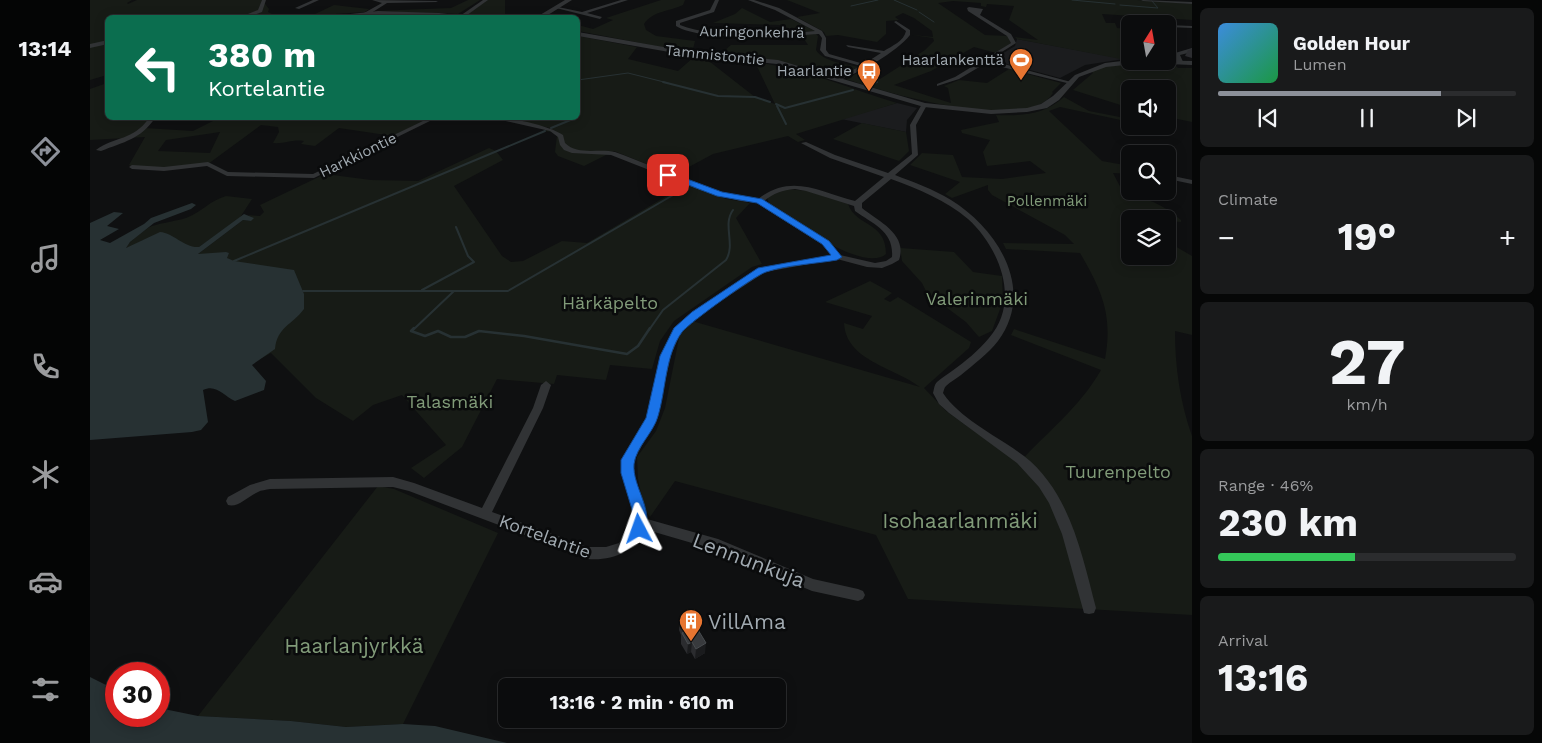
<!DOCTYPE html>
<meta charset="utf-8">
<style>
body{margin:0;font-family:"Work Sans",sans-serif;background:#191a1b;color:#f1f3f6;height:100vh;display:flex;flex-direction:column;font-size:19px;white-space:nowrap}
*{box-sizing:border-box;margin:0}
p{font-size:16px;color:#9a9b9d}
.icon{flex:none;width:28px;height:28px;fill:none;stroke:currentColor;stroke-width:2;stroke-linecap:round;stroke-linejoin:round}
.map{position:relative;flex:1;overflow:hidden}
.drawer{display:flex;flex-direction:column;gap:8px;padding:8px;background:#060707;width:350px}
.drawer>*{flex:none}
.guide{position:absolute;left:15px;top:15px;width:475px;height:105px;border-radius:8px;box-shadow:0 2px 12px #0003,0 0 0 1px #2b2c2e;background:#0b6e4f;color:#fff;overflow:hidden}
.needle{width:32px;rotate:11deg}
.fabs{position:absolute;left:1031px;top:15px;display:grid;gap:10px}
.fabs a{display:grid;place-items:center;width:55px;height:55px;border-radius:8px;background:#0b0c0d;box-shadow:0 2px 12px #0003,0 0 0 1px #2b2c2e;font-size:25px}
.speed{position:absolute;left:15px;top:662px;display:flex;gap:10px;font-size:25px;font-weight:700;text-align:center}
.speed>*{display:grid;place-content:center;width:65px;height:65px;border-radius:50%;background:#0b0c0d;box-shadow:0 2px 12px #0003,0 0 0 1px #2b2c2e;line-height:1}
.speed .limit{border:8px solid #d22;background:#fff;color:#111}
.pin{position:absolute;display:grid;place-items:center;width:42px;height:42px;color:#fff;margin:-21px;border-radius:10px;box-shadow:0 2px 8px #0006}
.me{position:absolute;width:55px;margin:-28px;rotate:356deg;stroke-linejoin:round;filter:drop-shadow(0 0 4px #0008)}
.turn{display:flex;align-items:center;gap:18px;height:105px;padding:0 20px;font-size:22px}
.turn .icon{width:65px;height:65px;stroke-width:2.5}
.turn b{display:block;font-size:35px;line-height:42px}
.big{font-size:38px;font-weight:700;line-height:1.1}
.drawer .widget{flex:1;display:flex;flex-direction:column;justify-content:center;gap:8px;min-width:0;padding:0 18px;border-radius:8px;background:#191a1b}
.drawer .dial{align-items:center;gap:0}
.dial b{font-size:65px;line-height:1}
.song{display:flex;align-items:center;gap:15px}
.cover{width:60px;height:60px;border-radius:8px;background:linear-gradient(135deg,hsl(210 70% 55%),hsl(140 70% 35%))}
.played{height:5px;border-radius:2px;background:linear-gradient(90deg,#8c9099 75%,#2b2c2e 75%)}
.keys{display:flex;justify-content:space-around;direction:ltr}
.heat{display:flex;justify-content:space-between;align-items:center;font-size:28px;direction:ltr}
.charge{height:8px;border-radius:4px;background:linear-gradient(90deg,#34c759 46%,#2b2c2e 0)}
.trip{position:absolute;left:408px;top:678px;width:288px;height:50px;border-radius:8px;background:#0b0c0d;box-shadow:0 2px 12px #0003,0 0 0 1px #2b2c2e;font-weight:700;line-height:50px;text-align:center}
main{display:flex;flex:1;min-height:0}
.tab-bar{display:flex;flex-direction:column;width:90px;justify-content:space-around;align-items:center;background:#040505;color:#9a9b9d}
.tab-bar .icon{width:35px;height:35px}
.tab-bar .on{color:#8c9099}
.tab-bar b{font-size:22px;color:#f1f3f6}
.map>svg:first-child{display:block}
</style>
<main>
<nav class="tab-bar">
<b>13:14</b>
<svg class="icon on" aria-label="directions" viewBox="0 0 24 24"><path d="M12 3l9 9-9 9-9-9zM9 14v-3h6M13 9l2 2-2 2"/></svg>
<svg class="icon" aria-label="music" viewBox="0 0 24 24"><path d="M9 18V5l10-2v13"/><circle cx="6" cy="18" r="3"/><circle cx="16" cy="16" r="3"/></svg>
<svg class="icon" aria-label="phone" viewBox="0 0 24 24"><path d="M5 4h4l2 5-3 2q2 4 5 5l2-3 5 2v4C11 20 4 13 5 4z"/></svg>
<svg class="icon" aria-label="climate" viewBox="0 0 24 24"><path d="M12 3v18M4 7l16 10M4 17L20 7"/></svg>
<svg class="icon" aria-label="car" viewBox="0 0 24 24"><path d="M5 17H2v-5l4-1 3-4h7l3 4 3 1v5h-3M9 17h6M6 11h13"/><circle cx="7" cy="17" r="2"/><circle cx="17" cy="17" r="2"/></svg>
<svg class="icon" aria-label="filters" viewBox="0 0 24 24"><path d="M4 7h16M4 17h16"/><circle cx="9" cy="7" r="2"/><circle cx="15" cy="17" r="2"/></svg>
</nav>
<div class="map">
<svg width="1102" height="743" viewBox="0 0 1102 743">
<rect width="100%" height="100%" fill="#0f1011"/>
<g fill="#1b1c1e">
<path d="M927,39L1034,59L995,65L970,78L902,60L925,46Z"/>
<path d="M807,103L827,108L817,120L816,132L751,119Z"/>
</g>
<g fill="#171b16" fill-rule="evenodd">
<path d="M0,0H42L37,3L38,4L47,0H172L179,9L178,12L188,17L18,18L17,75L0,80Z"/>
<path d="M378,0H390L368,14L283,11L361,8Z"/>
<path d="M397,0H415V16L398,17L376,15L388,16L378,14Z"/>
<path d="M571,0H595L593,5C581,11 562,11 554,24L556,30L566,36L605,41L602,53L488,31V25L503,29L523,20L516,18Z"/>
<path d="M697,0H1047L1102,4V20L1012,14L1016,23H1025L1027,28L1040,29V59L1036,60L927,39L925,37L948,40L919,20L924,6L897,4L896,7L891,6V3L863,1L848,3L895,35L918,36L921,43L906,53L884,47L841,71L804,85L861,103L858,88L854,86L869,80L897,83L919,69L971,83L962,92L963,93C938,135 793,92 756,79L771,71L790,79L835,50L844,41L843,38L822,35L843,37L842,31L824,18L813,13L805,17L809,20L796,21V34L787,42L748,35L736,36L734,32L707,17L730,13Z"/>
<path d="M244,5L279,9L275,12L202,17L225,14Z"/>
<path d="M652,8L680,22L701,19L725,31L693,33L690,25L623,23L645,14Z"/>
<path d="M711,34H726L728,36L726,50C733,62 757,64 769,67L750,75L683,60L629,55L641,45H718Z"/>
<path d="M488,36L547,47L538,59L588,71L604,57L615,58L665,97L685,104L665,62C714,68 760,89 807,103L706,134L715,140L708,142L698,136L623,154L584,175L524,151L494,166L468,156L465,152L467,136L462,132L454,131L460,128L412,118H488Z"/>
<path d="M1041,63H1083L1088,68H1102V122L1078,117V89H1040V108L983,90L1003,73L1001,71L1013,67Z"/>
<path d="M17,83L18,118H62L55,128L103,131L129,118H339L303,136L249,128L225,146L211,144L214,141C202,139 196,144 183,143L189,132L188,127L171,125L118,164L74,169L42,167L39,165L55,137L0,140V89ZM130,132L120,153L68,151L76,140Z"/>
<path d="M974,97L999,111L1040,119V122L970,107L959,111L1012,161L1040,166V174L1023,173L1034,194C1056,197 1074,205 1091,220V222L1079,221L1078,219L1047,214L1050,219H1040V256H1078V242L1102,256V335L1085,331C1085,367 1090,402 1102,436V615L818,599L786,535L585,481L560,517L554,508L548,479L547,457L566,431L575,408L590,333L602,321L830,387C804,367 756,361 754,323L773,329L782,316L735,302L780,281L802,293L794,299L800,302L808,297L881,342L879,348L834,388L856,411L929,463C957,432 990,407 1011,370L921,335L924,329L1015,359C1023,315 1012,291 990,253L916,249L913,243L984,244L975,235L902,195L898,190V185L862,198L855,194L870,182L820,165L832,153L863,155L872,177L912,179L956,173L940,161L897,166L893,152L900,140L872,133L871,130L909,122L906,115C932,116 954,115 974,97Z"/>
<path d="M772,123L816,132L819,151L809,161L743,139Z"/>
<path d="M399,148L406,151L413,160L364,186L412,256L421,262L433,261L472,241L497,243L597,184L636,199L660,203L646,218L672,264L662,267L584,321L570,341L562,369L520,365L516,380L467,375L464,384L407,379L372,447L334,478L321,468L356,445L312,395L283,405L263,421L226,398L181,353L172,358L108,254L153,220L161,221L163,218L158,215L170,216L174,212L170,205L235,174L281,180L328,181Z"/>
<path d="M697,189L718,191L758,204C766,227 796,221 796,254C774,274 698,219 679,204L677,197L685,191Z"/>
<path d="M136,196L162,199L149,219L109,247L101,250L53,240L43,246L36,248C39,241 52,232 58,228C64,224 87,221 96,218C112,212 119,201 136,196Z"/>
<path d="M810,248L864,252L883,272L912,276L913,301L902,331L889,337L876,322L837,293L832,283L812,261Z"/>
<path d="M288,486L304,489L408,533L313,724L256,727L201,721L108,716Z"/>
</g>
<g fill="#273133">
<path d="M102,203L106,205L101,209L64,223L40,242L36,248L70,232C84,233 94,248 109,247L154,214L164,218L161,221L153,220L108,254L136,252L139,253L137,258L144,261L204,270L214,294V309C202,325 187,327 185,349L162,365L176,381L174,390L145,401C133,396 127,384 113,390L118,422L111,430L102,432L0,440V223L24,212L33,213L17,226L29,229L10,240L20,243L54,224L61,218Z"/>
<path d="M0,677L26,690V716H69V708L108,716L201,721L256,727L313,724L345,726L417,743H0Z"/>
</g>
<g fill="none" stroke-linecap="round" stroke-linejoin="round">
<g stroke="#273133" stroke-width="1">
<path d="M804,0L827,10"/>
<path d="M982,0L1025,4"/>
<path d="M1030,5L1068,8L1062,1"/>
<path d="M761,6L788,0"/>
<path d="M829,12L844,22"/>
<path d="M488,80L538,73L578,83"/>
<path d="M783,83L787,82"/>
</g>
<g stroke="#273133" stroke-width="2">
<path d="M573,82L628,96L665,97L680,102"/>
<path d="M776,86L787,82"/>
<path d="M686,104L695,108L763,90"/>
<path d="M687,106L696,124"/>
<path d="M461,128L483,119L479,118"/>
<path d="M144,261L455,131"/>
<path d="M332,290L384,262L378,256L366,227"/>
<path d="M213,291H364L323,330"/>
<path d="M364,291H418L590,191"/>
<path d="M559,330L573,310L636,260C646,244 632,225 643,210"/>
</g>
<path stroke="#273133" stroke-width="2.5" d="M324,328L321,331L335,336L348,331L361,337H375L389,331L434,336L537,354L548,346L560,328"/>
<g fill="#313335" fill-rule="evenodd">
<path d="M172,0H176L172,12L156,18H148L168,10Z"/>
<path d="M223,0H229L209,9L205,8Z"/>
<path d="M282,0L346,1L348,2L297,3L278,15H274V13L292,3Z"/>
<path d="M393,0H398L373,18H367Z"/>
<path d="M531,0H538L497,13L512,17L510,19L466,8L468,7L492,12Z"/>
<path d="M625,0H629L624,12L590,23V25C625,39 687,34 725,31L685,10L658,0H664L689,8L732,31L736,38V50L739,54L774,64L791,53L758,47L756,45L794,51C802,46 814,41 816,31L804,22L806,21L820,30V35C807,52 769,73 747,81L744,79L745,78L771,66L735,56L730,50L732,38L729,34C697,36 612,42 586,26V21L620,10Z"/>
<path d="M1051,0L1102,2V4L1053,1Z"/>
<path d="M879,7L893,9L890,15L921,34L926,43L899,60L981,82V84L896,63L869,79L847,86V84L865,77L921,43L917,36L878,11L877,8Z"/>
<path d="M1037,18L1041,22L1054,24H1038L1035,19Z"/>
<path d="M1078,25L1102,26V28L1078,27Z"/>
<path d="M1102,48V52L1090,55L1094,64H1090L1084,58L1085,53Z"/>
<path d="M832,104L837,105L826,125L828,155L805,175C823,182 843,189 861,200C908,229 946,290 908,341C898,354 884,364 871,375C867,378 860,382 856,386C854,388 854,390 853,393C870,419 909,437 934,456C980,492 992,555 1006,608L1004,613L999,614L994,613L972,534L959,503L949,487L927,463L859,413L849,404L843,393C844,390 844,385 847,382C851,378 857,375 862,371C876,361 888,351 899,338C931,302 910,248 878,219C856,200 828,189 801,179L772,203V208C788,221 818,234 809,260L802,264L792,268L777,267L747,259L675,272L608,316L591,332L581,355L567,418L544,460L543,473L557,516V519L628,539L723,579L768,589L773,591L775,595L773,599L768,601L722,591L626,550L554,529C545,552 522,561 498,559L319,491L303,487L180,489C176,490 171,490 168,492C158,496 148,508 138,505L136,501L138,497L160,485L180,479L303,477L324,483L392,508L443,408L451,385L456,381L461,385L453,408L402,512L498,547H516L529,543L541,531L545,516L531,473L532,460L557,418L571,355L584,328L602,312L669,268L742,255L733,245L667,203L650,201L610,190L521,155L482,153L474,150L470,145L468,137L460,131L402,118C418,116 460,126 473,135L475,143C488,156 509,148 525,152C573,169 617,193 668,199C702,173 729,192 765,201L794,177L740,158L711,143L716,142L745,155L798,173L822,154L820,125ZM705,189L716,191L764,206L765,211C783,224 804,231 802,257L796,261L785,263L750,255L739,241L674,201C684,193 692,190 705,189Z"/>
<path d="M59,118H65C51,139 34,142 11,151L6,150C25,136 43,141 59,118Z"/>
<path d="M339,118H346L224,178L137,176L117,166L74,171L42,169L39,167L42,165L74,167L118,162L138,172L223,174Z"/>
<path d="M1078,175L1102,180V184L1078,179Z"/>
</g>
<g fill="#313335" fill-rule="evenodd">
<path d="M475,0H482L453,18H445Z"/>
<path d="M288,11L349,13L392,18L308,15L224,18Z"/>
<path d="M488,32L602,52L688,60L835,103L901,110L937,108L951,104L963,96L985,75L1015,63L1040,60L1102,61V65L1054,63L1016,67L989,77L969,100L957,108L937,112L901,114L834,107L687,64L602,56L488,36Z"/>
<path d="M18,40V44L0,48V44Z"/>
</g>
</g>
<g fill="#2b2c2f">
<path d="M1102,49V58L1095,56L1098,50Z"/>
<path d="M590,620L615,653L605,659L601,652L597,654L591,644V635L589,630Z"/>
</g>
<g fill="#1a1b1d">
<path d="M602,642L601,652L597,654L598,644Z"/>
<path d="M616,643L615,653L605,659L606,649Z"/>
</g>
<path fill="#383a3d" stroke="#484c4f" d="M599,615L616,643L606,649L602,642L598,644L592,633L596,631L590,620Z"/>
<path fill="#1a73e8" stroke="#114b97" d="M575,173H581L632,192L672,199L739,241L752,257L747,260C724,264 697,265 676,272C664,276 599,323 592,332C575,355 576,390 568,416C564,432 546,447 544,464C542,487 565,510 554,534L549,535L544,534L542,529L544,516L531,473V460L556,418L570,356L584,328L602,312L668,268L741,255L732,244L667,203L627,196L575,176Z"/>
<defs>
<g id="stadium-pin" transform="scale(1.25)"><path d="M0 17L-7.5 6A9.5 9.5 0 1 1 7.5 6Z" fill="#e77531" stroke="#0a0b0c"/><path d="M0-5a6.5 5 0 1 0 0 10a6.5 5 0 1 0 0-10ZM-3.5-1.8h7v3.6h-7Z" fill="#fff"/></g>
<g id="bus-pin" transform="scale(1.25)"><path d="M0 17L-7.5 6A9.5 9.5 0 1 1 7.5 6Z" fill="#e77531" stroke="#0a0b0c"/><path d="M-5-6H5V4H4V6H2V4H-2V6H-4V4H-5ZM-3.5-4V0h7V-4ZM-3.5 1.2v1.5H-2V1.2ZM2 1.2v1.5H3.5V1.2Z" fill="#fff"/></g>
<g id="building-pin" transform="scale(1.25)"><path d="M0 17L-7.5 6A9.5 9.5 0 1 1 7.5 6Z" fill="#e77531" stroke="#0a0b0c"/><path d="M-4-6H4V6H1V3H-1V6H-4ZM-2.5-4.3h1.7v1.8h-1.7ZM.8-4.3h1.7v1.8H.8ZM-2.5-1h1.7V.8h-1.7ZM.8-1h1.7V.8H.8Z" fill="#fff"/></g>
</defs>
<g fill-rule="evenodd">
<use href="#stadium-pin" x="931" y="60"/>
<use href="#bus-pin" x="779" y="71"/>
<use href="#building-pin" x="601" y="621"/>
</g>
<g text-anchor="middle" dominant-baseline="central" stroke-width="5" stroke-linejoin="round" paint-order="stroke">
<g font-size="15" fill="#a1aab1" stroke="#0a0b0c">
<text transform="translate(662 32) rotate(1)">Auringonkehrä</text>
<text transform="translate(625 55) rotate(6)">Tammistontie</text>
<text transform="translate(268 155) rotate(-26)">Harkkiontie</text>
</g>
<g font-size="15" fill="#a1aab1" stroke="#0a0b0c" text-anchor="end">
<text x="914" y="60">Haarlankenttä</text>
<text x="762" y="71">Haarlantie</text>
</g>
<g font-size="15" fill="#819b79" stroke="#0a0b0c">
<text x="957" y="201">Pollenmäki</text>
</g>
<g font-size="18" fill="#819b79" stroke="#0a0b0c">
<text x="887" y="298">Valerinmäki</text>
<text x="520" y="302">Härkäpelto</text>
<text x="360" y="401">Talasmäki</text>
<text x="1028" y="471">Tuurenpelto</text>
</g>
<g font-size="18" fill="#a1aab1" stroke="#0a0b0c">
<text transform="translate(455 536) rotate(20)">Kortelantie</text>
</g>
<g font-size="21" fill="#819b79" stroke="#0a0b0c">
<text x="870" y="520">Isohaarlanmäki</text>
<text x="264" y="645">Haarlanjyrkkä</text>
</g>
<g font-size="21" fill="#a1aab1" stroke="#0a0b0c">
<text transform="translate(659 560) rotate(21)">Lennunkuja</text>
</g>
<g font-size="21" fill="#a1aab1" stroke="#0a0b0c" text-anchor="start">
<text x="618" y="621">VillAma</text>
</g>
</g>
</svg>
<div class="fabs">
<a><svg class="needle" viewBox="-14 -14 28 28"><path d="M0-13l5 13h-10z" fill="#e53935"/><path d="M0 13l5-13h-10z" fill="#9a9b9d"/></svg></a>
<a><svg class="icon" aria-label="sound" viewBox="0 0 24 24"><path d="M4 9h4l5-4v14l-5-4H4zM17 9q2 3 0 6"/></svg></a>
<a><svg class="icon" aria-label="search" viewBox="0 0 24 24"><circle cx="10" cy="10" r="6"/><path d="M15 15l6 6"/></svg></a>
<a><svg class="icon" aria-label="layers" viewBox="0 0 24 24"><path d="M12 4l9 5-9 5-9-5zM3 14l9 5 9-5"/></svg></a>
</div>
<div class="speed"><div class="limit">30</div></div>
<div class="pin" style="left:578px;top:175px;background:#d93025"><svg class="icon" aria-label="arrive" viewBox="0 0 24 24"><path d="M6 21V4h12l-3 4 3 4H6"/></svg></div>
<svg class="me" style="left:549px;top:529px" viewBox="-20 -20 40 40"><path d="M0-17L14 15 0 8-14 15z" fill="#1a73e8" stroke="#fff" stroke-width="4"/></svg>
<div class="trip">13:16 · 2 min · 610 m</div>
<div class="guide">
<div class="turn"><svg class="icon" aria-label="left" viewBox="0 0 24 24"><path d="M17 20v-9H6M10 6l-5 5 5 5"/></svg><div><b>380 m</b>Kortelantie</div></div>
</div>
</div>
<section class="drawer">
<div class="widget">
<div class="song"><i class="cover"></i><div><b>Golden Hour</b><p>Lumen</p></div></div>
<div class="played"></div>
<div class="keys"><svg class="icon" aria-label="previous" viewBox="0 0 24 24"><path d="M18 5L8 12l10 7zM5 5v14"/></svg><svg class="icon" aria-label="pause" viewBox="0 0 24 24"><path d="M8 5v14M16 5v14"/></svg><svg class="icon" aria-label="next" viewBox="0 0 24 24"><path d="M6 5l10 7-10 7zM19 5v14"/></svg></div>
</div>
<div class="widget"><p>Climate</p>
<div class="heat"><a>−</a><b class="big">19°</b><a>+</a></div>
</div>
<div class="widget dial"><b>27</b><p>km/h</p></div>
<div class="widget"><p>Range · 46%</p><b class="big">230 km</b><div class="charge"></div></div>
<div class="widget"><p>Arrival</p><b class="big">13:16</b></div>
</section>
</main>
